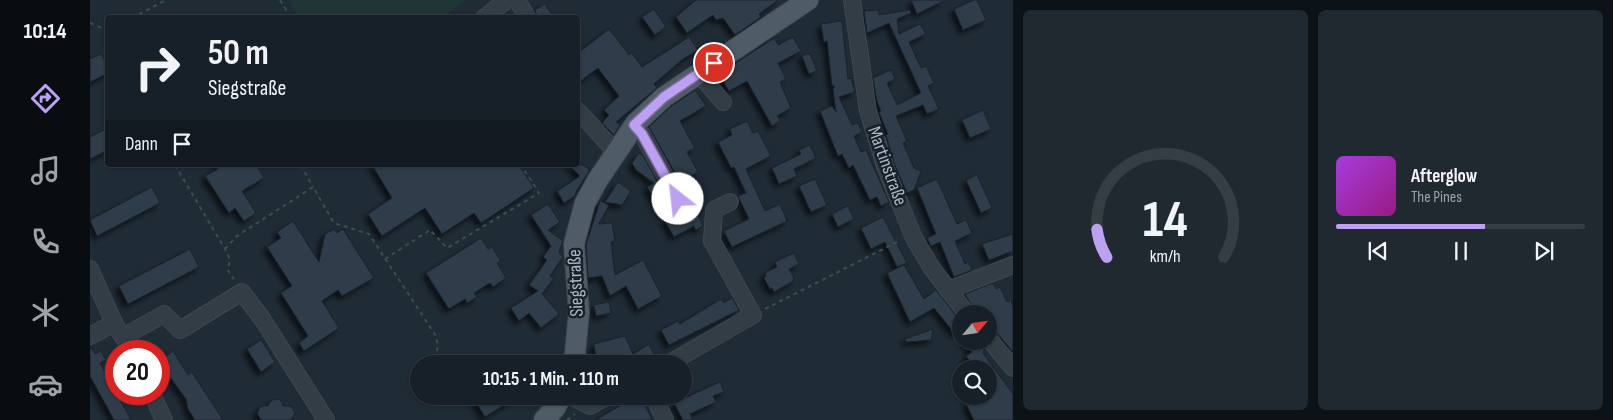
<!DOCTYPE html>
<html lang="de">
<meta charset="utf-8">
<style>
body{margin:0;font-family:"Sofia Sans Condensed",sans-serif;background:#202830;color:#f1f3f6;height:100vh;display:flex;flex-direction:column;font-size:19px;white-space:nowrap}
*{box-sizing:border-box;margin:0}
p{font-size:16px;color:#9ea3a8}
.icon{flex:none;width:28px;height:28px;fill:none;stroke:currentColor;stroke-width:2;stroke-linecap:round;stroke-linejoin:round}
.map{position:relative;flex:1;overflow:hidden}
.panel{display:flex;flex-direction:column;gap:10px;padding:10px;background:#0d1216;width:600px}
.panel>*{flex:none}
.guide{position:absolute;left:15px;top:15px;width:475px;height:152px;border-radius:5px;box-shadow:0 1px 4px #0004,0 0 0 1px #363e45;background:#172028;color:#f1f3f6;overflow:hidden}
.needle{width:32px;rotate:61deg}
.fabs{position:absolute;left:862px;top:305px;display:grid;gap:10px}
.fabs a{display:grid;place-items:center;width:45px;height:45px;border-radius:50%;background:#172028;box-shadow:0 1px 4px #0004,0 0 0 1px #363e45;font-size:25px}
.speed{position:absolute;left:15px;top:340px;display:flex;gap:10px;font-size:25px;font-weight:700;text-align:center}
.speed>*{display:grid;place-content:center;width:65px;height:65px;border-radius:50%;background:#172028;box-shadow:0 1px 4px #0004,0 0 0 1px #363e45;line-height:1}
.speed .limit{border:8px solid #d22;background:#fff;color:#111}
.pin{position:absolute;display:grid;place-items:center;width:42px;height:42px;color:#fff;margin:-21px;border:2px solid #fff;border-radius:50%;box-shadow:0 1px 5px #0007}
.me{position:absolute;width:55px;margin:-28px;rotate:331deg;stroke-linejoin:round;filter:drop-shadow(0 0 4px #0008)}
.turn{display:flex;align-items:center;gap:18px;height:105px;padding:0 20px;font-size:22px}
.turn .icon{width:65px;height:65px;stroke-width:2.5}
.turn b{display:block;font-size:35px;line-height:42px}
.then{display:flex;align-items:center;height:48px;padding:0 20px;background:#0003;gap:10px;font-size:19px}
.panel .card{flex:1;display:flex;flex-direction:column;justify-content:center;gap:8px;min-width:0;padding:0 18px;border-radius:8px;background:#202830}
.panel .dial{align-items:center;gap:0}
.dial svg{height:130px;overflow:visible;fill:none;stroke:#363e45;stroke-width:7;stroke-linecap:round;text-anchor:middle}
.dial text{fill:#f1f3f6;stroke:none}
.song{display:flex;align-items:center;gap:15px}
.cover{width:60px;height:60px;border-radius:8px;background:linear-gradient(135deg,hsl(280 70% 55%),hsl(310 70% 35%))}
.played{height:5px;border-radius:2px;background:linear-gradient(90deg,#bca0f2 60%,#363e45 60%)}
.keys{display:flex;justify-content:space-around;direction:ltr}
.panel .tiles{flex:1;display:grid;gap:10px;grid-template-columns:repeat(2,1fr)}
.trip{position:absolute;left:320px;top:355px;width:282px;height:50px;border-radius:25px;background:#172028;box-shadow:0 1px 4px #0004,0 0 0 1px #363e45;font-weight:700;line-height:50px;text-align:center}
main{display:flex;flex:1;min-height:0}
.tab-bar{display:flex;flex-direction:column;width:90px;justify-content:space-around;align-items:center;background:#090d10;color:#9ea3a8}
.tab-bar .icon{width:35px;height:35px}
.tab-bar .on{color:#bca0f2}
.tab-bar b{font-size:22px;color:#f1f3f6}
.map>svg:first-child{display:block}
</style>
<main>
<nav class="tab-bar">
<b>10:14</b>
<svg class="icon on" aria-label="directions" viewBox="0 0 24 24"><path d="M12 3l9 9-9 9-9-9zM9 14v-3h6M13 9l2 2-2 2"/></svg>
<svg class="icon" aria-label="music" viewBox="0 0 24 24"><path d="M9 18V5l10-2v13"/><circle cx="6" cy="18" r="3"/><circle cx="16" cy="16" r="3"/></svg>
<svg class="icon" aria-label="phone" viewBox="0 0 24 24"><path d="M5 4h4l2 5-3 2q2 4 5 5l2-3 5 2v4C11 20 4 13 5 4z"/></svg>
<svg class="icon" aria-label="climate" viewBox="0 0 24 24"><path d="M12 3v18M4 7l16 10M4 17L20 7"/></svg>
<svg class="icon" aria-label="car" viewBox="0 0 24 24"><path d="M5 17H2v-5l4-1 3-4h7l3 4 3 1v5h-3M9 17h6M6 11h13"/><circle cx="7" cy="17" r="2"/><circle cx="17" cy="17" r="2"/></svg>
</nav>
<div class="map">
<svg width="923" height="420" viewBox="0 0 923 420">
<defs>
<filter id="shadow"><feDropShadow dx="-4" dy="4" stdDeviation="2.5" flood-color="#0009"/></filter>
</defs>
<rect width="100%" height="100%" fill="#1f2b35"/>
<path fill="#203636" d="M198,0H376L353,17L209,18Z"/>
<g fill="#2d3d49" stroke="#1a232c" filter="url(#shadow)">
<path d="M606,0H688L669,14L671,17L645,35L633,18L626,20L623,15L597,33L586,17Z"/>
<path d="M821,0H855L827,14Z"/>
<path d="M884,0H887L896,20L873,30L864,9Z"/>
<path d="M455,4L464,18H447L445,10Z"/>
<path d="M564,9L576,27L565,35L552,17Z"/>
<path d="M788,10L789,15L820,10L821,13L807,19L809,34L830,24L836,34L819,42L831,68L836,66L844,83L838,86L849,109L837,114L833,105L806,116L817,141L813,143L824,168L831,171L824,190L817,193L804,163L796,135L798,134L789,112L791,111L787,101L783,78L801,70L805,79L797,83L807,105L831,93L799,23L777,33L774,11Z"/>
<path d="M752,21L758,79L761,78L765,92L749,97L762,125L768,123L772,132L764,136L771,152L776,150L799,202L791,206L787,197L780,200L763,165L759,168L752,154L748,156L730,111L742,106L746,112L743,88L745,87L742,85L737,41L734,42L731,24Z"/>
<path d="M519,29L539,55L542,53L552,67L599,37L608,50L593,59L564,84L567,88L526,122L530,125L524,135L512,123L519,115L514,110L529,96L508,68L488,83V53Z"/>
<path d="M703,37L711,51L688,63L696,79L690,82L701,108L687,116L690,121L682,126L657,81L639,91L629,74L684,38L688,45Z"/>
<path d="M11,54L18,67V73L0,82V59Z"/>
<path d="M716,54H720L727,71L719,74L712,56Z"/>
<path d="M605,90L616,106L590,121L605,148L597,152L608,172L591,182L613,226L606,230L604,226L584,237L574,220L586,216L573,213L557,187L564,183L546,170L542,163L549,153L553,156L580,204L587,209L596,205L597,194L559,127L579,108Z"/>
<path d="M893,110L901,129L880,138L872,120Z"/>
<path d="M657,121L663,133L668,131L681,156L656,169L675,211L690,204L697,221L642,247L634,231L659,219L648,196L656,193L644,167L641,168L628,142L642,135L640,129Z"/>
<path d="M18,128V150L0,159V137Z"/>
<path d="M720,145L726,158L704,169L707,176L689,184L682,168L711,154L709,150Z"/>
<path d="M125,165H166L174,178L152,191L166,213L154,221L145,208L139,213L115,176L128,169Z"/>
<path d="M282,165H429L444,188L391,223L384,213L352,234L335,208L292,236L278,214L302,198Z"/>
<path d="M479,165H493L500,170L487,190L485,196L474,203L467,191L490,176Z"/>
<path d="M887,175L902,208L891,213L876,180Z"/>
<path d="M725,179L737,205L721,212L709,186Z"/>
<path d="M847,179L867,224L876,220L882,233L865,241L875,264L878,262L882,270L864,277L850,242L841,246L837,238L846,234L827,188Z"/>
<path d="M528,182L541,191L532,205L515,202Z"/>
<path d="M62,187L70,203L7,236L0,220Z"/>
<path d="M510,201L519,205L509,224L522,223L525,241L521,242L525,275L553,260L572,296L548,309L536,286L520,296L512,276L498,278L496,245Z"/>
<path d="M458,204L470,222L458,230L473,241L469,252L473,257L460,276L464,278L452,294L469,314L451,328L439,313L429,321L421,308L448,291L439,285L457,260L453,257L461,246L441,215Z"/>
<path d="M758,206L764,219L748,227L742,214Z"/>
<path d="M793,217L817,263L807,267L795,242L781,249L771,228Z"/>
<path d="M203,221L229,262L235,234L244,229L247,233L253,229L284,278L252,296L248,290L232,301L249,328L214,351L209,343L218,336L191,293L202,286L177,247L191,238L187,232Z"/>
<path d="M923,234V251L899,260L892,244Z"/>
<path d="M391,238L398,249L402,247L411,261L407,263L416,278L403,287L400,283L384,293L387,297L377,303L375,299L359,309L336,273Z"/>
<path d="M100,249L109,267L38,304L29,286Z"/>
<path d="M704,253L709,264L699,269L704,278L703,281L684,292L682,288L680,289L674,278L676,276L675,273L687,267L685,262Z"/>
<path d="M814,265L834,299L846,290L871,322V329L865,334L844,308L820,322L797,273Z"/>
<path d="M903,283L906,289L910,287L917,302L921,300L923,307V352L907,333L899,327V314H887L875,294Z"/>
<path d="M642,298L649,310L579,345L571,330L588,321L590,324L631,299L634,303Z"/>
<path d="M519,302L521,313L506,316L504,305Z"/>
<path d="M843,329L841,340L816,342L815,339Z"/>
<path d="M535,336L543,354L559,344L564,354L555,359L558,364H507L504,344Z"/>
<path d="M171,340L185,362L171,372L157,349Z"/>
<path d="M874,341H889L894,349L893,353L895,356L923,394V420H884L876,404L883,400L882,396H899V369H885L876,356L882,352Z"/>
<path d="M0,346L5,354L11,351L16,360L10,363L41,420H24L0,376Z"/>
<path d="M83,351L98,375L102,372L107,380L133,420H105L98,409L96,399L69,362Z"/>
<path d="M630,382L634,392L623,396L626,402L600,414L603,420H593L584,403Z"/>
<path d="M382,396H428L395,417Z"/>
<path d="M546,396H551L562,420H506Z"/>
<path d="M190,399L193,406H201L205,413L201,420H171L167,413L171,406H178L182,400Z"/>
</g>
<g fill="none" stroke-linecap="round" stroke-linejoin="round">
<g stroke="#3e4852" stroke-width="18">
<g id="minor">
<path d="M427,0L437,17"/>
<path d="M762,0L778,111L795,166L823,236L841,267L877,314"/>
<path d="M394,18L417,0"/>
<path d="M609,74L633,102"/>
<path d="M488,111L526,152"/>
<path d="M544,125L552,134L588,199"/>
<path d="M0,269L24,323L41,349"/>
<path d="M858,290L923,265"/>
<path d="M0,336L24,323"/>
<path d="M899,339L923,368"/>
<path d="M38,341L42,332L74,314L90,330L152,292L173,320L236,420"/>
<path d="M578,364L663,315L622,241L624,210L640,202"/>
<path d="M62,394L74,420"/>
<path d="M480,396L500,406L518,396"/>
<path d="M564,396L575,420"/>
</g>
</g>
<g stroke="#3e4852" stroke-width="22">
<g id="major">
<path d="M484,364L489,312L484,244L495,203L507,181L546,123L574,97L718,0"/>
<path d="M454,420L465,408L471,396"/>
</g>
</g>
<g stroke="#394f4e" stroke-width="2" stroke-dasharray="4 4" stroke-linecap="butt">
<path d="M190,0L201,18"/>
<path d="M42,18L76,0"/>
<path d="M0,23L12,28H18"/>
<path d="M85,165L135,249L140,260L138,271L144,279"/>
<path d="M211,165L223,187"/>
<path d="M135,249L147,236L223,187L244,223L279,234L346,336L348,346L344,364"/>
<path d="M295,259L340,230L357,248L449,193L431,165"/>
<path d="M675,309L809,241"/>
<path d="M477,420L485,414"/>
</g>
<use href="#minor" stroke="#323d46" stroke-width="16"/>
<use href="#major" stroke="#4f5c66" stroke-width="20"/>
</g>
<g fill="none" stroke-linecap="round" stroke-linejoin="round">
<g stroke="#7a689d" stroke-width="12">
<path id="route" d="M588,199L552,134L544,125L574,97L624,63"/>
</g>
<use href="#route" stroke="#bca0f2" stroke-width="9"/>
</g>
<g text-anchor="middle" dominant-baseline="central" stroke-width="5" stroke-linejoin="round" paint-order="stroke">
<g font-size="19" fill="#abb8c3" stroke="#18212a">
<text transform="translate(797 166) rotate(70)">Martinstraße</text>
<text transform="translate(486 283) rotate(-92)">Siegstraße</text>
</g>
</g>
</svg>
<div class="fabs">
<a><svg class="needle" viewBox="-14 -14 28 28"><path d="M0-13l5 13h-10z" fill="#e53935"/><path d="M0 13l5-13h-10z" fill="#9ea3a8"/></svg></a>
<a><svg class="icon" aria-label="search" viewBox="0 0 24 24"><circle cx="10" cy="10" r="6"/><path d="M15 15l6 6"/></svg></a>
</div>
<div class="speed"><div class="limit">20</div></div>
<div class="pin" style="left:624px;top:63px;background:#d93025"><svg class="icon" aria-label="arrive" viewBox="0 0 24 24"><path d="M6 21V4h12l-3 4 3 4H6"/></svg></div>
<svg class="me" style="left:588px;top:199px" viewBox="-20 -20 40 40"><circle r="19" fill="#fff"/><path d="M0-13L10 11 0 6-10 11z" fill="#bca0f2"/></svg>
<div class="trip">10:15 · 1 Min. · 110 m</div>
<div class="guide">
<div class="turn"><svg class="icon" aria-label="right" viewBox="0 0 24 24"><path d="M7 20v-9h11M14 6l5 5-5 5"/></svg><div><b>50 m</b>Siegstraße</div></div>
<div class="then">Dann<svg class="icon" aria-label="arrive" viewBox="0 0 24 24"><path d="M6 21V4h12l-3 4 3 4H6"/></svg></div>
</div>
</div>
<section class="panel">
<div class="tiles">
<div class="card dial"><svg viewBox="0 0 100 80">
<path d="M14 69A42 42 0 1 1 86 69"/>
<path d="M14 69A42 42 0 0 1 8 52" stroke="#bca0f2"/>
<text x="50" y="56" font-size="32" font-weight="700">14</text>
<text x="50" y="72" font-size="11">km/h</text>
</svg></div>
<div class="card">
<div class="song"><i class="cover"></i><div><b>Afterglow</b><p>The Pines</p></div></div>
<div class="played"></div>
<div class="keys"><svg class="icon" aria-label="previous" viewBox="0 0 24 24"><path d="M18 5L8 12l10 7zM5 5v14"/></svg><svg class="icon" aria-label="pause" viewBox="0 0 24 24"><path d="M8 5v14M16 5v14"/></svg><svg class="icon" aria-label="next" viewBox="0 0 24 24"><path d="M6 5l10 7-10 7zM19 5v14"/></svg></div>
</div>
</div>
</section>
</main>
